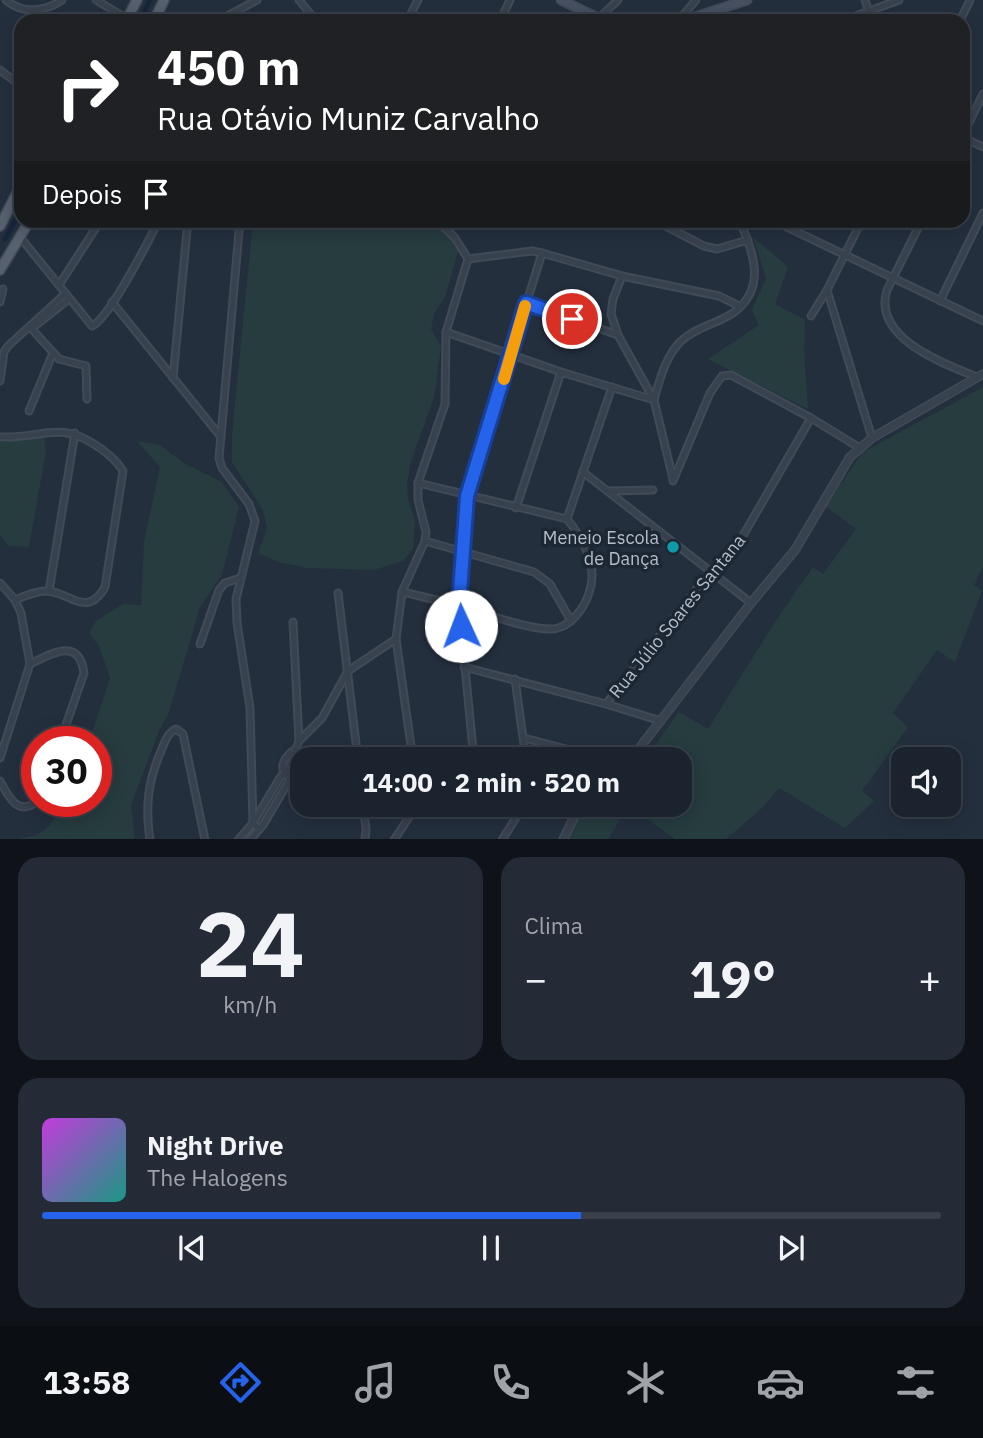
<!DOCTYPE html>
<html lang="pt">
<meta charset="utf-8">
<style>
body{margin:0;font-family:"IBM Plex Sans",sans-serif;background:#242b36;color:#f1f3f6;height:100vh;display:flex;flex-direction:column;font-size:26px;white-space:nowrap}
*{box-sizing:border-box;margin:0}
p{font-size:23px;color:#a0a4aa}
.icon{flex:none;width:38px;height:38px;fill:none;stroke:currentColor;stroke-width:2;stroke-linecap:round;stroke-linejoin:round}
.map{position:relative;height:839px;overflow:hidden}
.side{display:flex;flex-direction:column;gap:18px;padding:18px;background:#0f1319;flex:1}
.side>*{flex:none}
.top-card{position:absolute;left:14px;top:14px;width:956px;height:214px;border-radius:21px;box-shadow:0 4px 18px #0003,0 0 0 2px #39404a;background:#202124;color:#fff;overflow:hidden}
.controls{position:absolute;left:891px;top:747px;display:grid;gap:14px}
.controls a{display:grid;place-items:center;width:70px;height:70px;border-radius:14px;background:#1b232e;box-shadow:0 4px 18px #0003,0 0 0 2px #39404a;font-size:35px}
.speed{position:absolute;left:21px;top:726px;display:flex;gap:14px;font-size:35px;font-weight:700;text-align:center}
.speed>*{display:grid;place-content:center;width:91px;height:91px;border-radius:50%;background:#1b232e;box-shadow:0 4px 18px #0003,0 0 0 2px #39404a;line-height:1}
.speed .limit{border:10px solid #d22;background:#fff;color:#111}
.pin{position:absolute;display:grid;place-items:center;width:60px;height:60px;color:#fff;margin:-30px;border:4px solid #fff;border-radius:50%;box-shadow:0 2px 7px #0007}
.me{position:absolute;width:77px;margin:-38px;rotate:358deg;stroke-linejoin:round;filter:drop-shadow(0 0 5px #0008)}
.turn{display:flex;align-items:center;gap:24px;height:147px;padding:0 28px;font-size:32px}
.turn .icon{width:91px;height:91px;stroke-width:2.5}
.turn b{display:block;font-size:49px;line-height:60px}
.then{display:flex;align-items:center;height:66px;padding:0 28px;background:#0003;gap:14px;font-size:26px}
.big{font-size:52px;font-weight:700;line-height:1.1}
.side .tile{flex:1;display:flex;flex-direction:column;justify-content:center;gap:10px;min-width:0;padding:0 24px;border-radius:21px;background:#242b36}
.side .dial{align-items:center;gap:0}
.dial b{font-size:91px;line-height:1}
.song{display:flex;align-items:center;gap:21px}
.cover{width:84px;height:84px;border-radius:10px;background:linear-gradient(135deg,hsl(290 70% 55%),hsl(170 70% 35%))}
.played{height:7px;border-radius:4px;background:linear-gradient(90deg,#2563eb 60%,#39404a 60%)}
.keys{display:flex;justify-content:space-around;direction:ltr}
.heat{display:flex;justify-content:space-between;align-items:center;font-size:38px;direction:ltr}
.side .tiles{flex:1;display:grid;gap:18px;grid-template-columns:1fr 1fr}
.tile:last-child{grid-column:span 2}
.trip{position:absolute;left:290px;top:747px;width:402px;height:70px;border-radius:21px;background:#1b232e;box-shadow:0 4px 18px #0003,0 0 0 2px #39404a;font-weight:700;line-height:70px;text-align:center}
.tab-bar{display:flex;height:112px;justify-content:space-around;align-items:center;background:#0b0e12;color:#a0a4aa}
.tab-bar .icon{width:49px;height:49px}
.tab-bar .on{color:#2563eb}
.tab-bar b{font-size:32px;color:#f1f3f6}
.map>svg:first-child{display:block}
</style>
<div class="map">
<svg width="983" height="840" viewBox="0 0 983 840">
<rect width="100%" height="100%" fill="#242f3e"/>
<g fill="#263c3f">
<path d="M432,220L440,224L458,251L446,295L434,314L431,329L441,346L434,398L410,464L407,485L408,499L415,520L413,549L403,561L374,570L308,568L278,562L258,553L267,528L263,510L232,462V434L253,221Z"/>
<path d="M753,237L788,267L775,304L805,320L804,351L808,409L708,359L759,325L752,310L766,278Z"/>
<path d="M983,387V567L974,585L982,591L955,662L937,650L893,713L908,727L862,791L874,801L845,828L779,788L762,808L725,840L675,839L627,805H681V760L645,759L679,712L708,729L773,625L813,567L823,574L856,529L825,506L863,452Z"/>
<path d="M44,437L46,451L29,547L9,546L0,535V442Z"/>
<path d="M137,441L160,445L185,464L222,482L239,507L222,575L200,607L169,712L159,731L131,805L135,839H17C41,835 48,833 58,810L65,812L69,802H96V742H89L110,678L99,646L89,633L96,621L123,604L141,605L144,542L160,467Z"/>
<path d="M585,805H617L626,810L608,839L566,840Z"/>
</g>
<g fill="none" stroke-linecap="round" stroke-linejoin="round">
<g stroke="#17263c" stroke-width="5">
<path d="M141,19L150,0"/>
<path d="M5,239L21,210"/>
</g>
<g stroke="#414a57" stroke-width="9">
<g id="minor">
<path d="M6,0C22,14 45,12 62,0"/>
<path d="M96,0L129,20"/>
<path d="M299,0L316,21"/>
<path d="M865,0L872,21"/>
<path d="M727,18L732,21"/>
<path d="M597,20L618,0"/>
<path d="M218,21L257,0"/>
<path d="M407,21L418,0"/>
<path d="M500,21L510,0"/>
<path d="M678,21L696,0"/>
<path d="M842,21L899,0"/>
<path d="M960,21L970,0"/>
<path d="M0,70L21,86"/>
<path d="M962,137L983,94"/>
<path d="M962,137L983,147"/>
<path d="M240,220L219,458L222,468L249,504L255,521L236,599L237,623L250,708L253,823L259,829"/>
<path d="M437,220L455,238L468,259"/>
<path d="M654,220L704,246L717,249L748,240"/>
<path d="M772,220L983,321"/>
<path d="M862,220L827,290L872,438"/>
<path d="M922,220L887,290C872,338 944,364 977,377"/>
<path d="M20,237L92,326C109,319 149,240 159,220"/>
<path d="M468,259L532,251L542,253L622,276L719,296L739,306"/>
<path d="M622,276L613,299L611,314L618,335L654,400L673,479"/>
<path d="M59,285L101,220"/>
<path d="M940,301L983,213"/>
<path d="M0,302L3,289"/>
<path d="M112,302L221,437"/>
<path d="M526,303L618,335"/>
<path d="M811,316L827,290"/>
<path d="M35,326L69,299"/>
<path d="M30,327L59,359L86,366L87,399"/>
<path d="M446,332L561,372L654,400C660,379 665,357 681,341C696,327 717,324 733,313C767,289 754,252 739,220"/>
<path d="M173,378L188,220"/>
<path d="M0,381L4,352L8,346L65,294"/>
<path d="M29,411L53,353"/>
<path d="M0,437C43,439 60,419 100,448C109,455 117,461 123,471L105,587C87,619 70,592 47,591C36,591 24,596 15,600"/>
<path d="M583,472L751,603"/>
<path d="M673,481L710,393L722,376L731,375L811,418L860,448"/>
<path d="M608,491L653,490"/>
<path d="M516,508L561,372"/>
<path d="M567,519L612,387"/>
<path d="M425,541L534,572L550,584L571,621"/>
<path d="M0,583L15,600L21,613L30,664L0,758"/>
<path d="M49,591L75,433"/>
<path d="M402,592C421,596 440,601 459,606C482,612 538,634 558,628C573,624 585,606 589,593C599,566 583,539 567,519L418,483"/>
<path d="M338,593L358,760"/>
<path d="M293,622L299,741"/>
<path d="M200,644L219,590L225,583L240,578"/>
<path d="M30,664C51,654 79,636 84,673L60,742"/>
<path d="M464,667L606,704L661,721"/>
<path d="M515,679L526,760"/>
<path d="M606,704L710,572L741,539L811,418"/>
<path d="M524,738L608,760"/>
<path d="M296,749L299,741L322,718L348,671L396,639"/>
<path d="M296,749L294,759L285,772L283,770C281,761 289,753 296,749Z"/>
<path d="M413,760L396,639L402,592L425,541L426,532L418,500V483L445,404L446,332L468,259"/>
<path d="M474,760L459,605L467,496L542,253"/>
<path d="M0,781C9,797 17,816 37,802"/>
<path d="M363,805L366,829L365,840"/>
<path d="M150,840C145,807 148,781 161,751C165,742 167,733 176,729L183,734L205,840"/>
<path d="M238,840L253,823L281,776L288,775L289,781L263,825L250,840"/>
<path d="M394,840L417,805"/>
<path d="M502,840L524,805"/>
</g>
</g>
<g stroke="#414a57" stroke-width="10">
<g id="tertiary">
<path d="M627,760L638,750L751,603L795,550L850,457L872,438L983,374"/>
<path d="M563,840L580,805"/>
</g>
</g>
<g stroke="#414a57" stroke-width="11">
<g id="secondary">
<path d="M561,0L604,21"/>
<path d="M683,21L747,0"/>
</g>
</g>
<g stroke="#414a57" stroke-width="12">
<g id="primary">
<path d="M126,21L137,0"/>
<path d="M154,21L164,0"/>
<path d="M0,226L21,185"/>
<path d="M0,270L30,220"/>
</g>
</g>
<use href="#minor" stroke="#38414e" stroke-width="5"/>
<use href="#tertiary" stroke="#38414e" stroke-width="7"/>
<use href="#secondary" stroke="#465061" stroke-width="8"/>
<use href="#primary" stroke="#56606e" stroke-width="9"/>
</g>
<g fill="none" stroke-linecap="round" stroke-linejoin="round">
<g stroke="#184099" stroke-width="18">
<path id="route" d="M461,626L459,606L467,496L526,303L572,319"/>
</g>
<use href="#route" stroke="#2563eb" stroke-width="12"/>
<path stroke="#f59e0b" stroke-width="12" d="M504,379L525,306"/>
</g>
<circle fill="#0f9aa8" stroke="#1d2633" stroke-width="2.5" cx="673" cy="547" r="7"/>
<g text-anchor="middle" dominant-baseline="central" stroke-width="7" stroke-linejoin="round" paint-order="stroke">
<g font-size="18" fill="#b4bcc9" stroke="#1d2633" text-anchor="end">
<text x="659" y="537">Meneio Escola<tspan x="659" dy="21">de Dança</tspan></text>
</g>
<g font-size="18" fill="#b4bcc9" stroke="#1d2633">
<text transform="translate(677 616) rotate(-51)">Rua Júlio Soares Santana</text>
</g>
</g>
</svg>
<div class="controls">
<a><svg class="icon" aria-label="sound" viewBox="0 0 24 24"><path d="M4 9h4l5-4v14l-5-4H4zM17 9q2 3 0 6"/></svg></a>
</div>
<div class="speed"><div class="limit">30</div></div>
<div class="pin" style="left:572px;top:319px;background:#d93025"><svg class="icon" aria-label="arrive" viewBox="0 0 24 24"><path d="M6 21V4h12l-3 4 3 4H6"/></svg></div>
<svg class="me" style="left:461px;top:626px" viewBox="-20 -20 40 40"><circle r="19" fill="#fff"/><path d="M0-13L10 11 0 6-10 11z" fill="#2563eb"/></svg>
<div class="trip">14:00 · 2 min · 520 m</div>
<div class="top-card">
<div class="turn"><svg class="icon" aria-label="right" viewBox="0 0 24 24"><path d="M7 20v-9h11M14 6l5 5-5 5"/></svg><div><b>450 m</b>Rua Otávio Muniz Carvalho</div></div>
<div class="then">Depois<svg class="icon" aria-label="arrive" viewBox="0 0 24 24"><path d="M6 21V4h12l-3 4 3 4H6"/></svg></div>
</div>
</div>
<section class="side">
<div class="tiles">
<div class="tile dial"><b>24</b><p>km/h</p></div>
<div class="tile"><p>Clima</p>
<div class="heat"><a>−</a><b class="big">19°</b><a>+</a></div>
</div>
<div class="tile">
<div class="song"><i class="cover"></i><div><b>Night Drive</b><p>The Halogens</p></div></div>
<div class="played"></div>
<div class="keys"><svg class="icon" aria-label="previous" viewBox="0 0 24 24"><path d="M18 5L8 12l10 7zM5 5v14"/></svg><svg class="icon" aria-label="pause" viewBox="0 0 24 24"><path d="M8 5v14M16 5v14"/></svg><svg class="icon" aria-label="next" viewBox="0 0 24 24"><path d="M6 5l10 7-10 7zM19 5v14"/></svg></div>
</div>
</div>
</section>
<nav class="tab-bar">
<b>13:58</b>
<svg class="icon on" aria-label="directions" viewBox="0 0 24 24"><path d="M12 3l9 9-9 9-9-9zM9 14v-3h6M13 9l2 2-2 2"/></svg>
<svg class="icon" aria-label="music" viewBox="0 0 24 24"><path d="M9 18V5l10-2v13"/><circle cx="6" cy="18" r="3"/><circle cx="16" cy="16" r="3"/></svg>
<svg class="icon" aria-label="phone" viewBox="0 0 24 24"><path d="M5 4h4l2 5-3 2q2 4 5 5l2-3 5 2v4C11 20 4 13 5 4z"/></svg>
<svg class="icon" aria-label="climate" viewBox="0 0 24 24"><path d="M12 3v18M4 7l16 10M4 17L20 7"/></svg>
<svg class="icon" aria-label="car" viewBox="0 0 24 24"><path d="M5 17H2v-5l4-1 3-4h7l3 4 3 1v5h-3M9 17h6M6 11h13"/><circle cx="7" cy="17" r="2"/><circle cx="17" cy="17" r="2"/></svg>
<svg class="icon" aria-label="filters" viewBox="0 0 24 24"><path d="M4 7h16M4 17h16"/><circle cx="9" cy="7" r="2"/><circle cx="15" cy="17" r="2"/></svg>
</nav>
